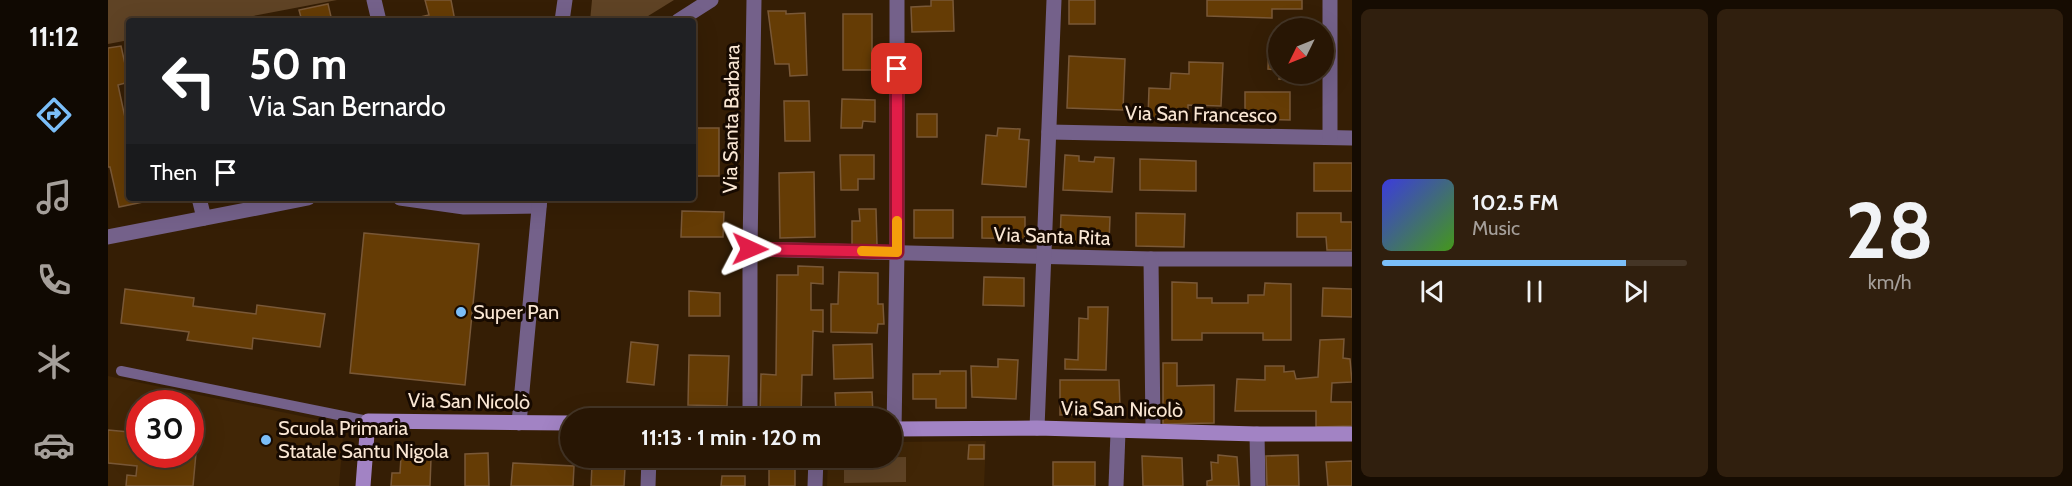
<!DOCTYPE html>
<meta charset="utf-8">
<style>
body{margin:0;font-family:Cabin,sans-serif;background:#301f0e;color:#f1f3f6;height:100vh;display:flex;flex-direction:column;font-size:22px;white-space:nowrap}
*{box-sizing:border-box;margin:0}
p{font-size:20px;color:#a59f9a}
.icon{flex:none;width:33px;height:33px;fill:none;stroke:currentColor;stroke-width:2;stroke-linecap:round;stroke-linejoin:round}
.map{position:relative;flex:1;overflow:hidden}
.panel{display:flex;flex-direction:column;gap:9px;padding:9px;background:#160c02;width:720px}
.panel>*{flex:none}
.hud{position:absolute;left:18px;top:18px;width:570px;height:183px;border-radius:6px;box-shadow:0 6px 24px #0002,0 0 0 2px #443526;background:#202124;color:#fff;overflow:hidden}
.needle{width:39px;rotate:227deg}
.buttons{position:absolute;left:1160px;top:18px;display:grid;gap:12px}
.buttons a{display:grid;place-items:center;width:66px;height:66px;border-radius:50%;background:#281604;box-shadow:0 6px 24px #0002,0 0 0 2px #443526;font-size:30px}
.speed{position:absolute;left:18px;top:390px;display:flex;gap:12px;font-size:30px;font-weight:700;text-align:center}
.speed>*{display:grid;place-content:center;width:78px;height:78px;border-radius:50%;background:#281604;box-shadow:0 6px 24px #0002,0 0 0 2px #443526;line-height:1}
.speed .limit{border:9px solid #d22;background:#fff;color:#111}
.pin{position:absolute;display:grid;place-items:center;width:51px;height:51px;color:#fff;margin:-26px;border-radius:12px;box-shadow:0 3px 9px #0006}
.me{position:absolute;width:66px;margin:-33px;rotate:91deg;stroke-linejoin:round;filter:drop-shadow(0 0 4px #0008)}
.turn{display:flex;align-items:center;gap:21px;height:126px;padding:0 24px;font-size:27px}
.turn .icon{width:78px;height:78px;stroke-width:2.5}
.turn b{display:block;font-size:42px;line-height:51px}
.then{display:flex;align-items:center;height:57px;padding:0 24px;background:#0003;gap:12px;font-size:22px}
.panel .widget{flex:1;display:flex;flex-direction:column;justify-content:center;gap:9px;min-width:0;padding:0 21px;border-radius:9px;background:#301f0e}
.panel .dial{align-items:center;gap:0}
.dial b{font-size:78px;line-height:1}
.song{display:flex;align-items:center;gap:18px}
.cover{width:72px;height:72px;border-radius:9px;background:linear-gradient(135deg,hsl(240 70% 55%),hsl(100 70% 35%))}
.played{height:6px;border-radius:3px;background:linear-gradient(90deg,#7bbef8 80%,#443526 80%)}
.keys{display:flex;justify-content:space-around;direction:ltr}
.panel .tiles{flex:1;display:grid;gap:9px;grid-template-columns:repeat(2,1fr)}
.trip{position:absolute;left:452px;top:408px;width:342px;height:60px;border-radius:30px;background:#281604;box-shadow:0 6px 24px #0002,0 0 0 2px #443526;font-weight:700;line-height:60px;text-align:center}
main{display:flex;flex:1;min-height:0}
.menu{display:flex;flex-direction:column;width:108px;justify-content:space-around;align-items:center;background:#100902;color:#a59f9a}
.menu .icon{width:42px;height:42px}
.menu .current{color:#7bbef8}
.menu b{font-size:27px;color:#f1f3f6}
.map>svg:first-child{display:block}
</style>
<main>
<nav class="menu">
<b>11:12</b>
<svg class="icon current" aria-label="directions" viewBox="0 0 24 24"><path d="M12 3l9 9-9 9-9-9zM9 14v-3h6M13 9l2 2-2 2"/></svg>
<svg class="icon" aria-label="music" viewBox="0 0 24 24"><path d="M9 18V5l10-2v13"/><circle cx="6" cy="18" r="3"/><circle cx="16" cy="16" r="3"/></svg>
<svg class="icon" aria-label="phone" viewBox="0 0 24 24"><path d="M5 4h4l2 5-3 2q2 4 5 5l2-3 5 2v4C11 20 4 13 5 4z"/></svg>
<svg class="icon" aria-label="climate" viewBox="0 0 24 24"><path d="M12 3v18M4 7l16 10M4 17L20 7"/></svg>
<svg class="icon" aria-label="car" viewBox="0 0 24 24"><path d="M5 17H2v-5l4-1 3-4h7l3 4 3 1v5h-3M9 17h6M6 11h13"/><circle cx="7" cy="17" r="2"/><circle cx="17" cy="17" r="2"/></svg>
</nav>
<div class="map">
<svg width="1244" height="486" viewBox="0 0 1244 486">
<rect width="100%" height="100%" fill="#351e05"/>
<g fill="#412606" fill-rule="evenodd">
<path d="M0,376L236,425L231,486H0ZM32,404H82V454H32Z"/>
<path d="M878,441L876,486H719L720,458H783V442Z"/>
</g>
<g fill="#5f4325">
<path d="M0,0H229L119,21H21V40L0,44Z"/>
<path d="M484,0H566L532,21H482Z"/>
<path d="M798,457V482L736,483V458Z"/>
</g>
<g fill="#653c05" stroke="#795837" stroke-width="1.5">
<path d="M317,0H343L347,21H313L312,17L321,15Z"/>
<path d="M823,0H845L846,31L804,32L803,7L823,6Z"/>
<rect x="961" y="0" width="26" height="24"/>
<path d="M1099,0H1194V9H1164V18L1099,16Z"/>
<path d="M220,4L224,21H194L191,10Z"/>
<path d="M660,11H678V14L697,13L699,75L682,76L681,64H667Z"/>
<rect x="735" y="14" width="29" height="56"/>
<path d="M1161,40H1170V70L1160,69Z"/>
<path d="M13,46L21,82L10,85L21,136V198H45V200L11,207L2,167H0V48Z"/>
<path d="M961,56L1017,59L1015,110L959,108Z"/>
<path d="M1081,62L1115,63L1113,106L1080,105V113L1061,112V119L1040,118L1041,88L1062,89L1063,73L1081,74Z"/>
<path d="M1172,74H1203V80L1171,79Z"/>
<path d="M1137,92H1182V120L1137,119Z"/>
<path d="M734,99L767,100V122L755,121L754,128H733Z"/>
<path d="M676,101H701L702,141H677Z"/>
<rect x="809" y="114" width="20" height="23"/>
<rect x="585" y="128" width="26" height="48"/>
<path d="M890,128L912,129L911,139L921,140L918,187L874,184L878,135L889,136Z"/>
<path d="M732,155H766V179H750V190H733Z"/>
<path d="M957,155L971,156V161L986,162L987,157L1006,158L1004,192L955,190Z"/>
<path d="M1032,159L1088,161V191L1032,190Z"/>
<rect x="1206" y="163" width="38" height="28"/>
<path d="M706,172L707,237L672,238L671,173Z"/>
<path d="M751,209H768L769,245H744V221H752Z"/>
<rect x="806" y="210" width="39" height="28"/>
<path d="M574,211L616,212L615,237H573Z"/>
<path d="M1028,213L1077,214L1076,247L1028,246Z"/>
<path d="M1189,213H1233V222H1244V250H1219L1218,237H1189Z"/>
<path d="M953,215L1002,217L1001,243L952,242Z"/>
<path d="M874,217H917V239L874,238Z"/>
<path d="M256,233L371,244L357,385L242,373Z"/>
<path d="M690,266L715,267V284L703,283V310H715V332L705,331L704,375H694L693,418H652L653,374L668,375L669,275H690Z"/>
<path d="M731,272L770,273V304H775L776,324H770L769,333L723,332V304H730Z"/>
<path d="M876,277L916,278V306L875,305Z"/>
<path d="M1064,282L1089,283V298H1104V303H1140V295H1156L1157,283L1183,284V340H1155V333H1094V340H1064Z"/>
<path d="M1215,288L1244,289V317L1214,316Z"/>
<path d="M17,289L86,298L85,306L148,314L149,305L217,314L212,347L145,338L144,349L79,340L81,332L13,323Z"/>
<path d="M581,291L612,293V316H581Z"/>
<path d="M980,307H1000L998,370L957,369V359L970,360L971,318L980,319Z"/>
<path d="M1236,339L1235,358L1242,359L1244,382L1224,383L1223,402H1244V426L1208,427V411H1127L1129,379L1157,380V366H1176V372L1186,371L1188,379L1210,377L1212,340Z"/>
<path d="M523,342L550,345L546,385L519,382Z"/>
<path d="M764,344L765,378L726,379L725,345Z"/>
<path d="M581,355L621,356L619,406L580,405Z"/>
<path d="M890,359L910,360L908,399L864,397L863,366L890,367Z"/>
<path d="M1055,363H1069V386L1106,385V423L1055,424Z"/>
<path d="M832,371H858V408H828V399H805V374H832Z"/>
<path d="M952,380H1011L1012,407H986V414L952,415Z"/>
<path d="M764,392L765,414H728L727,393Z"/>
<path d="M0,430L32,433V454H82V430L90,431L85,486H18L19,475L28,476L29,466L0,463Z"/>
<path d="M861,445H876V459H860Z"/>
<path d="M380,453L381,486H357V454Z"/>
<path d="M1110,455L1129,457L1131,486H1099V481L1104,480L1103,462L1110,463Z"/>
<path d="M1190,455L1191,486H1159L1158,456Z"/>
<path d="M1034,456L1074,458L1075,486H1035Z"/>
<path d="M293,457L323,458L322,486H283L284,473H292Z"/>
<path d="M661,459L687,460V486H661Z"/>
<path d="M1244,461V486H1220L1218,462Z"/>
<rect x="945" y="462" width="42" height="24"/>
<path d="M405,463L466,466L465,486H403Z"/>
<path d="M484,465L517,468L516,486H483Z"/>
<path d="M614,476H637V486H613Z"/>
</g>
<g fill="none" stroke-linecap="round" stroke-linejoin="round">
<path stroke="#74618a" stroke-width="10" d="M13,371L260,421"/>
<g stroke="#74618a" stroke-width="15">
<path d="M266,0L271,21"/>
<path d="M454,21L457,0"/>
<path d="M570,21L603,0"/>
<path d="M941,132L1244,138"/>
<path d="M1222,137V0"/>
<path d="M91,198L96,218"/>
<path d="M292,198L356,207L431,206"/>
<path d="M0,237L200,198"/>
<path d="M642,249L1043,259H1244"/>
<path d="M1043,259L1045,430"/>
<path d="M642,418V249L646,0"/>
<path d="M411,423L432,198"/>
<path d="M929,428L946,0"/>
<path d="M786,429L789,252V0"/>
<path d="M1149,434L1150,486"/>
<path d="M540,486L541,458"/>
<path d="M707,486L708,458"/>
<path d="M1008,486L1010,432"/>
</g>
<g stroke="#a283c4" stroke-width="15">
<path d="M783,429L929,428L1149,434H1244"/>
<path d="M255,486L260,421L462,423"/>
</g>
</g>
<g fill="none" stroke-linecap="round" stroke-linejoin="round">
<g stroke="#92132f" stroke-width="15">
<path id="route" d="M642,249L789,252V69"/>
</g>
<use href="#route" stroke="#e11d48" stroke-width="10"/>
<path stroke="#f59e0b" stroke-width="10" d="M754,251L789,252V221"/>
</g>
<g fill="#7bbef8" stroke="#170a01" stroke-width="2">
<circle cx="353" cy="312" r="6"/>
<circle cx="158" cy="440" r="6"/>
</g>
<g text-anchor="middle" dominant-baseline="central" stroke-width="6" stroke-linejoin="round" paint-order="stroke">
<g font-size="20" fill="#fae7d4" stroke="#170a01">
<text transform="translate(1093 114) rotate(1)">Via San Francesco</text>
<text transform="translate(623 119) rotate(-89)">Via Santa Barbara</text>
<text transform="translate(944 236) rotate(2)">Via Santa Rita</text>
<text transform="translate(361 401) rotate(1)">Via San Nicolò</text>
<text transform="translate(1014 409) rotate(1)">Via San Nicolò</text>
</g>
<g font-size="20" fill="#fae7d4" stroke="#170a01" text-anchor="start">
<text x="365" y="312">Super Pan</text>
<text x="170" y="428">Scuola Primaria<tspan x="170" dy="23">Statale Santu Nigola</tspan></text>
</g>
</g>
</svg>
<div class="buttons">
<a><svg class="needle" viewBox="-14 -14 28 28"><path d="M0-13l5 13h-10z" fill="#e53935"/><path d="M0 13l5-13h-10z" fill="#a59f9a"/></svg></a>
</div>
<div class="speed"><div class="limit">30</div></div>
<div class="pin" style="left:789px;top:69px;background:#d93025"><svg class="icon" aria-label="arrive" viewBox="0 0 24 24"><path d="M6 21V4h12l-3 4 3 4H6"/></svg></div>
<svg class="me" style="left:642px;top:249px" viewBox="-20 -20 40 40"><path d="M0-17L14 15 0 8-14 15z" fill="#e11d48" stroke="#fff" stroke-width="4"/></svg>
<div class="trip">11:13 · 1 min · 120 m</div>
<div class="hud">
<div class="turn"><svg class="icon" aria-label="left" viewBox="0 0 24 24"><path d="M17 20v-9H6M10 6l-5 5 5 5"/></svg><div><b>50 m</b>Via San Bernardo</div></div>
<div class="then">Then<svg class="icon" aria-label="arrive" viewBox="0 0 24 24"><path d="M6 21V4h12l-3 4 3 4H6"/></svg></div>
</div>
</div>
<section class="panel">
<div class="tiles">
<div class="widget">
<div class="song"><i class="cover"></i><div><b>102.5 FM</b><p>Music</p></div></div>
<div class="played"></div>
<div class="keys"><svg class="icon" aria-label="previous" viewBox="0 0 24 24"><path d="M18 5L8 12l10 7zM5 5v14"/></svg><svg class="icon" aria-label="pause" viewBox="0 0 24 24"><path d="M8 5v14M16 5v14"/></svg><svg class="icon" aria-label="next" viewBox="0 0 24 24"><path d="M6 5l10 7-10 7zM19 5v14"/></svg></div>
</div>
<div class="widget dial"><b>28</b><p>km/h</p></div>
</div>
</section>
</main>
